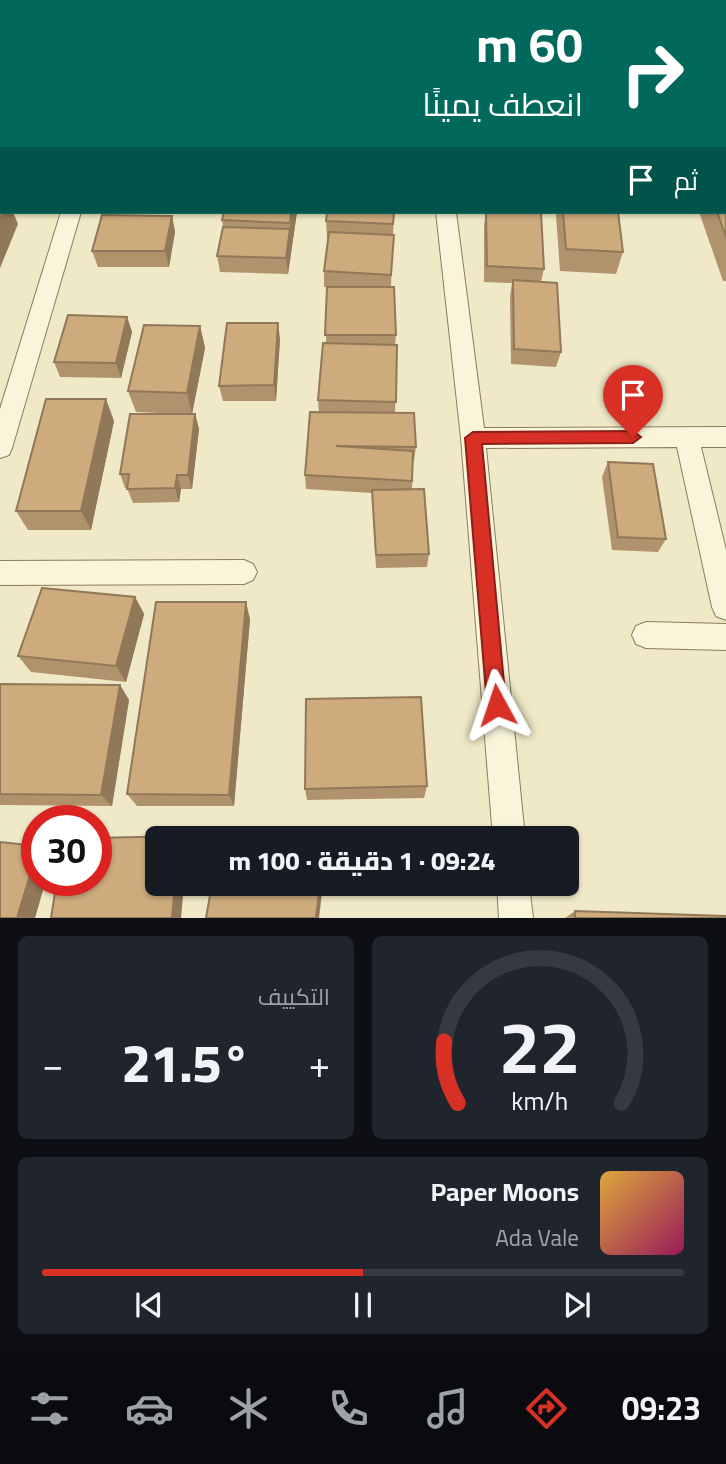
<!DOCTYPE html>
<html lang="ar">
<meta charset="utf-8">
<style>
body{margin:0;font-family:Georgia,Cairo,serif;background:#20242c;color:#f1f3f6;direction:rtl;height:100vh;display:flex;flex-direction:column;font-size:26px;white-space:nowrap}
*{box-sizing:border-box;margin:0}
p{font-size:23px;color:#9ea1a6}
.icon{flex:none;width:38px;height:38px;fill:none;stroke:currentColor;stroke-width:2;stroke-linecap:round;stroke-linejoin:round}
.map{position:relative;height:918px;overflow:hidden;direction:ltr}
.sheet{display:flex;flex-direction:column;gap:18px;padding:18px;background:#0d0f14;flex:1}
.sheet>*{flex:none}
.top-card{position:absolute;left:0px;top:0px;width:726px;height:214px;box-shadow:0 2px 5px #0004;direction:rtl;background:#00695c;color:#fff;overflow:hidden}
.speed{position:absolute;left:21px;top:805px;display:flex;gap:14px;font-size:35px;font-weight:700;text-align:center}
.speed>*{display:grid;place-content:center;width:91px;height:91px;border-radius:50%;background:#171b24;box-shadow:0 2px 5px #0004;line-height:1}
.speed .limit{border:10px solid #d22;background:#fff;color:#111}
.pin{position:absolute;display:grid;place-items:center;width:60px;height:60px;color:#fff;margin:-72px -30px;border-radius:50% 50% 50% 0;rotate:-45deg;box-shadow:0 0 7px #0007}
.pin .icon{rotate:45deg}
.me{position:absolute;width:77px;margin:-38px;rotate:355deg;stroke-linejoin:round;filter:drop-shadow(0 0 5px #0008)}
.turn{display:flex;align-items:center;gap:24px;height:147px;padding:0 28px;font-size:32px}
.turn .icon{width:91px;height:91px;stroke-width:2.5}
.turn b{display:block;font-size:49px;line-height:60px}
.then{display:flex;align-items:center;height:66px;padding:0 28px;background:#0003;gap:14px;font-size:26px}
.big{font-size:52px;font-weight:800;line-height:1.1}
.sheet .card{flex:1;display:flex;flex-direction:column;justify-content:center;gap:10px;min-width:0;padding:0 24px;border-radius:10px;background:#20242c}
.sheet .dial{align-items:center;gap:0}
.dial svg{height:182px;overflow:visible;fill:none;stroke:#363941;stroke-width:7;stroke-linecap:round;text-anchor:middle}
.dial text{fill:#f1f3f6;stroke:none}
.song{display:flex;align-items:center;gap:21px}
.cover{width:84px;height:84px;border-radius:10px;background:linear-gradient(135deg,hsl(40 70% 55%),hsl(330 70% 35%))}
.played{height:7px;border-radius:4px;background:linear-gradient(90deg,#d93025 50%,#363941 50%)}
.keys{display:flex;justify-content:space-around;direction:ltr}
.heat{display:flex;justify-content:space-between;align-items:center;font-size:38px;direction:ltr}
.sheet .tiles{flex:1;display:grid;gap:18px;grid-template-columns:1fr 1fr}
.card:last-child{grid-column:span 2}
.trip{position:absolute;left:145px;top:826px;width:434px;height:70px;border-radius:10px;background:#171b24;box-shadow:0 2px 5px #0004;font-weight:800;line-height:70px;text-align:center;direction:rtl}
.tabs{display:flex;height:112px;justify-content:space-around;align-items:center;background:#090b0e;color:#9ea1a6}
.tabs .icon{width:49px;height:49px}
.tabs .active{color:#d93025}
.tabs b{font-size:32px;color:#f1f3f6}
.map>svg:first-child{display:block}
</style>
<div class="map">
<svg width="726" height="918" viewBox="0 0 726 918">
<rect width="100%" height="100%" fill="#efe9c7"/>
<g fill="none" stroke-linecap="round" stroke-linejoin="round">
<g stroke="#8b7d5c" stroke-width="2">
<g id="minor">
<rect x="0" y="94" width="2" height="10"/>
<rect x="724" y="131" width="2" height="10"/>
<path d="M61,212H81L12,448L9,455L0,458V409Z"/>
<path d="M436,212H456L484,428L726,427V447H701L726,550V620L716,616L712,607L677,447L486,448L525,838H493L461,438Z"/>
<path d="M244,560L253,564L257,572L253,580L244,584L0,585V561Z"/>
<path d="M646,622L726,624V650L646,648L636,644L632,635L636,626Z"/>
<path d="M497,884H529L533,918H499Z"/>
</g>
</g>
<use href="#minor" fill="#f9f5db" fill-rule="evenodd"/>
</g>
<g fill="#b0936c">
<path d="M726,188V281H723L699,212H724Z"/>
<path d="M224,212H297L288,274L220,272L217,256L223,227L222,220Z"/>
<path d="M394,212L391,287L396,335L395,345H397L395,413L416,447L414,461H413L412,489L429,554L427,567L376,568L372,493L306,489L305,475L319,412L318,400L326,343L327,287H324V271L328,238H327L326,221Z"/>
<path d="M486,212L544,269L541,282L561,352L556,367L511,364L510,296L512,283L484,282V225Z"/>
<path d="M557,212H618L623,252L616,274L560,271L556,215Z"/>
<path d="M172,216L175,232L169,267H98L92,251Z"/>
<path d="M127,317L132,332L121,378L60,377L54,362Z"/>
<path d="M200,326L205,348L192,414H195L199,429L192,489H181L179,502L133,503L127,488H125L120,474L185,414L136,412L128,391Z"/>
<path d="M280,339L276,401H223L219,386Z"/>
<path d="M114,421L91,530H28L16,511Z"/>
<path d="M608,462L666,539L658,552L612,550L602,477Z"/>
<path d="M135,597L144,614L126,682L31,672L18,656Z"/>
<path d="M250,619L234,806H137L127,794Z"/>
<path d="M0,684L120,685L129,700L112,806L0,805Z"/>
<path d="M427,786L424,798L307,800L305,789Z"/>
<path d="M575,911V918H565Z"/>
</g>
<g fill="#907858">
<path d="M4,212H13L18,224L0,268V221Z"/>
<path d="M291,212H297L288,274L286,258L290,229V223Z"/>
<path d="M172,216L175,232L169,267L165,251Z"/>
<path d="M127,317L132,332L121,378L116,363Z"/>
<path d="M278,323L280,339L276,401L274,385Z"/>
<path d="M200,326L205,348L192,414L187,393Z"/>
<path d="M106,399L114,421L91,530L81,511Z"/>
<path d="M195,414L199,429L192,489L188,475Z"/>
<path d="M177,475L181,489L179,502L175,488Z"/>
<path d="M135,597L144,614L126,682L116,666Z"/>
<path d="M246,602L250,619L234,806L229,795Z"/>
<path d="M120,685L129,700L112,806L101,795Z"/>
<path d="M37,852V880H46L35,918H17Z"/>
<path d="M175,884H184L181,918H172Z"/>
<path d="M320,884H323L319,918H316Z"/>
</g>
<g fill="#cdab7d" stroke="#907858" stroke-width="2">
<path d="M724,188H726V237L717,212H724Z"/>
<path d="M0,201H2V212H4L0,221Z"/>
<path d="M224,212H291L290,223L222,220Z"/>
<path d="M327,212H394L393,224L326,221Z"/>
<path d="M486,212H541L544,269L487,266Z"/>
<path d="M563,212H618L623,252L566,249Z"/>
<path d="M102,215L172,216L165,251H92Z"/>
<path d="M223,227L290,229L286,258L217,256Z"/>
<path d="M329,232L394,235L391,275L324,271Z"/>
<path d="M513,280L557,283L561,352L514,349Z"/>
<path d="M327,287H394L396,335H325Z"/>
<path d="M68,315L127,317L116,363L54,362Z"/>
<path d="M227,323H278L274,385L219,386Z"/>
<path d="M144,325L200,326L187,393L128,391Z"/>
<path d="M323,343L397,345L396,402L318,400Z"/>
<path d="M46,399H106L81,511H16Z"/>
<path d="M310,412L414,413L416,447L336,446L413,451L412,481L305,475Z"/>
<path d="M130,414H195L188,475H177L175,488L127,489L129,474H120Z"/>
<path d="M608,462L653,464L666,539L618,537Z"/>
<path d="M424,489L429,554L376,555L372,490Z"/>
<path d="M42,588L135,597L116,666L18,656Z"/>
<path d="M156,602H246L229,795L127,794Z"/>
<path d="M0,684L120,685L101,795L0,794Z"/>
<path d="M421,697L427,786L305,789L306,699Z"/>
<path d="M222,834L260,838H221Z"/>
<path d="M179,836V838H158V884H175L172,918H51L57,880H96V838Z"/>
<path d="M0,842L37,846V852L17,918H0Z"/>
<path d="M212,884H320L316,918H206Z"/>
<path d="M575,911L726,916V918H575Z"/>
</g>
<path fill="#d93025" stroke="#8d1f18" stroke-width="2" d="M633,431L641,437L633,443L482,444L506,705L504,711L497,714L490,711L487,705L465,438L473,432Z"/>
</svg>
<div class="speed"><div class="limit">30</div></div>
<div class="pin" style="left:633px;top:437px;background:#d93025"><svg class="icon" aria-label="arrive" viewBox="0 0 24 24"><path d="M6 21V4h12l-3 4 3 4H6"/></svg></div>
<svg class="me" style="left:497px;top:705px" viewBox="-20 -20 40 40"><path d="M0-17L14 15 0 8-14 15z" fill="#d93025" stroke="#fff" stroke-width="4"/></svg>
<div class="trip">09:24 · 1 دقيقة · 100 m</div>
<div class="top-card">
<div class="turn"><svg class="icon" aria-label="right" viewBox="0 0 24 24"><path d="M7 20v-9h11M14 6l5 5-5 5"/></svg><div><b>60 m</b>انعطف يمينًا</div></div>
<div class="then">ثم<svg class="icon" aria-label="arrive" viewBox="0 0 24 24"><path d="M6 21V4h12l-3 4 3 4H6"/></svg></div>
</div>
</div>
<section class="sheet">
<div class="tiles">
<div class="card dial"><svg viewBox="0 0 100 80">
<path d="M14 69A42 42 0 1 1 86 69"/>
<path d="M14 69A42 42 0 0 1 8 42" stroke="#d93025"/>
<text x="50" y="56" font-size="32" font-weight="700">22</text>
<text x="50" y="72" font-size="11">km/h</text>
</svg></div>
<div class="card"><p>التكييف</p>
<div class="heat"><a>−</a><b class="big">21.5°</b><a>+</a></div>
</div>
<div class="card">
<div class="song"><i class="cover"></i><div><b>Paper Moons</b><p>Ada Vale</p></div></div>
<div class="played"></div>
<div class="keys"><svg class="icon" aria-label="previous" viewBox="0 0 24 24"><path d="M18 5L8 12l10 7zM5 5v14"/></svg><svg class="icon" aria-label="pause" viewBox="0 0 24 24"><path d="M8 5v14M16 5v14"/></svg><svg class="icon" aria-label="next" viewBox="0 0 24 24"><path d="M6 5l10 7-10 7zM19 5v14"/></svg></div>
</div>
</div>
</section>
<nav class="tabs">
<b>09:23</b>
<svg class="icon active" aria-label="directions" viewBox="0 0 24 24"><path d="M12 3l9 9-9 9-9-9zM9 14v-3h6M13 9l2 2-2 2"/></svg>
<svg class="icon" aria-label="music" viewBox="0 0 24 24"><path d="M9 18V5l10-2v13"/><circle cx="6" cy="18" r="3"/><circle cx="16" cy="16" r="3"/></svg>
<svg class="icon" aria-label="phone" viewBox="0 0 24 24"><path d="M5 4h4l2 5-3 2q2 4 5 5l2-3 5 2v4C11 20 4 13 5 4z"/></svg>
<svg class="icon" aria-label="climate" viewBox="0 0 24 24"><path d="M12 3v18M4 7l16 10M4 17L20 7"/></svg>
<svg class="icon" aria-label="car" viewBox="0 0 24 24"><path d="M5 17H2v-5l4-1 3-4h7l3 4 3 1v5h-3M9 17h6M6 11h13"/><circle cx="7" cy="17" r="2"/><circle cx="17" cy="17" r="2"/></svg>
<svg class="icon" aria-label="filters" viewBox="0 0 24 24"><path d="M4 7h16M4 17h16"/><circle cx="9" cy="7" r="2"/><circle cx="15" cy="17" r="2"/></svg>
</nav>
